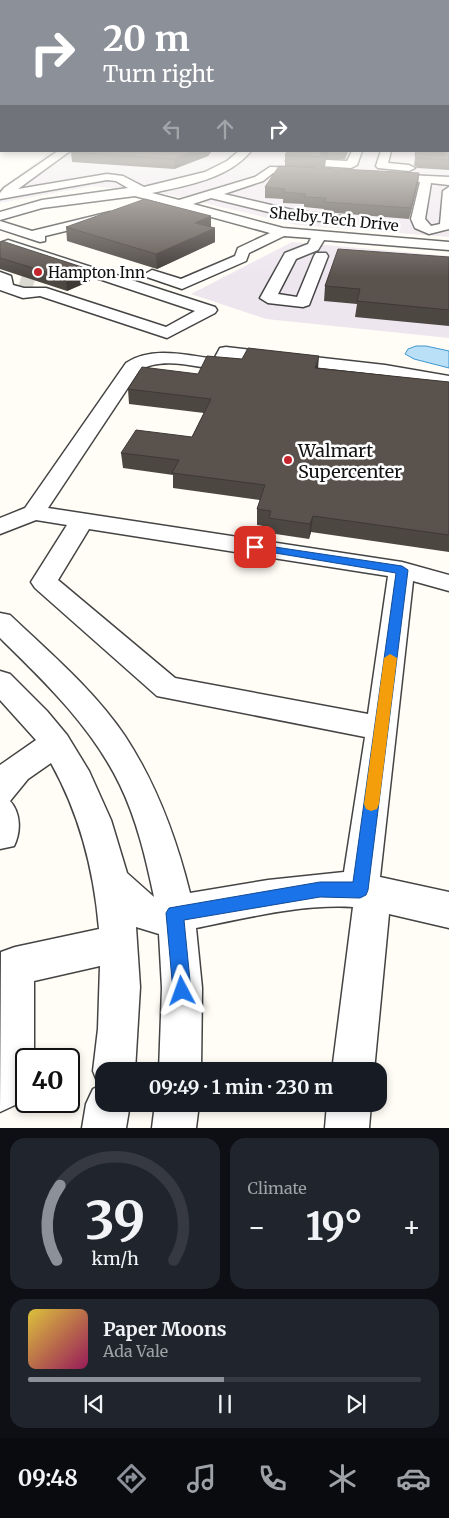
<!DOCTYPE html>
<meta charset="utf-8">
<style>
body{margin:0;font-family:Merriweather,serif;background:#20242c;color:#f1f3f6;height:100vh;display:flex;flex-direction:column;font-size:19px;white-space:nowrap}
*{box-sizing:border-box;margin:0}
p{font-size:16px;color:#9ea1a6}
.icon{flex:none;width:28px;height:28px;fill:none;stroke:currentColor;stroke-width:2;stroke-linecap:round;stroke-linejoin:round}
.map{position:relative;height:1128px;overflow:hidden}
.side{display:flex;flex-direction:column;gap:10px;padding:10px;background:#0d0f14;flex:1}
.side>*{flex:none}
.banner{position:absolute;left:0px;top:0px;width:450px;height:152px;box-shadow:0 2px 8px #0003;background:#8c9099;color:#fff;overflow:hidden}
.speed{position:absolute;left:15px;top:1048px;display:flex;gap:10px;font-size:25px;font-weight:700;text-align:center}
.speed>*{display:grid;place-content:center;width:65px;height:65px;border-radius:50%;background:#171b24;box-shadow:0 2px 8px #0003;line-height:1}
.speed .limit{border:2px solid #111;border-radius:8px;background:#fff;color:#111}
.pin{position:absolute;display:grid;place-items:center;width:42px;height:42px;color:#fff;margin:-21px;border-radius:10px;box-shadow:0 2px 8px #0006}
.me{position:absolute;width:55px;margin:-28px;rotate:356deg;stroke-linejoin:round;filter:drop-shadow(0 0 4px #0008)}
.turn{display:flex;align-items:center;gap:18px;height:105px;padding:0 20px;font-size:22px}
.turn .icon{width:65px;height:65px;stroke-width:2.5}
.turn b{display:block;font-size:35px;line-height:42px}
.lanes{display:flex;align-items:center;height:48px;padding:0 20px;background:#0003;justify-content:center;gap:25px;direction:ltr}
.lanes .off{opacity:.35}
.big{font-size:38px;font-weight:700;line-height:1.1}
.side .widget{flex:1;display:flex;flex-direction:column;justify-content:center;gap:8px;min-width:0;padding:0 18px;border-radius:15px;background:#20242c}
.side .dial{align-items:center;gap:0}
.dial svg{height:130px;overflow:visible;fill:none;stroke:#363941;stroke-width:7;stroke-linecap:round;text-anchor:middle}
.dial text{fill:#f1f3f6;stroke:none}
.song{display:flex;align-items:center;gap:15px}
.cover{width:60px;height:60px;border-radius:8px;background:linear-gradient(135deg,hsl(50 70% 55%),hsl(330 70% 35%))}
.played{height:5px;border-radius:2px;background:linear-gradient(90deg,#8c9099 50%,#363941 50%)}
.keys{display:flex;justify-content:space-around;direction:ltr}
.heat{display:flex;justify-content:space-between;align-items:center;font-size:28px;direction:ltr}
.side .tiles{flex:1;display:grid;gap:10px;grid-template-columns:1fr 1fr}
.widget:last-child{grid-column:span 2}
.trip{position:absolute;left:95px;top:1062px;width:292px;height:50px;border-radius:15px;background:#171b24;box-shadow:0 2px 8px #0003;font-weight:700;line-height:50px;text-align:center}
.tab-bar{display:flex;height:80px;justify-content:space-around;align-items:center;background:#090b0e;color:#9ea1a6}
.tab-bar .icon{width:35px;height:35px}
.tab-bar .selected{color:#8c9099}
.tab-bar b{font-size:22px;color:#f1f3f6}
.map>svg:first-child{display:block}
</style>
<div class="map">
<svg width="449" height="1128" viewBox="0 0 449 1128">
<rect width="100%" height="100%" fill="#fffdf5"/>
<g fill="#eee6ef">
<path d="M449,120V237L297,225L167,194L93,186L0,203V189L51,151H449Z"/>
<path d="M292,242L449,256V338L266,319L191,294Z"/>
</g>
<path fill="#b9e0f7" stroke="#3f96cf" d="M416,346H426L449,351V368L414,359L405,354L408,349Z"/>
<g fill="none" stroke-linecap="round" stroke-linejoin="round">
<path stroke="#dbdad3" stroke-width="14" stroke-dasharray="14 7" stroke-linecap="butt" d="M20,281L35,286"/>
<g stroke="#444" stroke-width="3">
<g id="minor">
<path d="M58,151H70L18,189L107,174L123,176L144,187L205,172L227,161L239,151H251C228,179 185,186 152,193L179,200L255,177L270,167L311,168L315,169V173H273L263,181L224,194L297,211L340,216L345,217L347,220L345,223L297,219L211,198L193,204L283,228L449,242V250L324,240L318,250L296,259L278,294L297,297L314,256L316,253H326L328,256L309,305L303,307L268,303L260,298L285,253L308,244L311,238L284,236L249,253L246,261L182,289L147,277L145,274L152,270L181,279L235,256L238,248L270,233L135,196L42,208L0,220V212L42,200L128,188L116,181L107,180L0,199V193L4,188Z"/>
<path d="M352,151H362L357,165L351,168L292,164L286,161L292,158L347,161Z"/>
<path d="M381,151H391L388,163L409,165L415,168L409,171L378,168L376,166Z"/>
<path d="M386,174L449,177V185L431,183L425,219L431,226L440,224L443,191L449,187V229L429,234L415,228L411,219L420,182L382,179V175Z"/>
<path d="M110,212L116,216L115,219L45,236V241L40,242L0,229V221L32,231Z"/>
<path d="M8,240L215,307L217,310L215,313L167,338L40,296L23,298L0,290V272L11,276L13,285L24,288H46L166,327L195,311L9,249L0,252V243Z"/>
<path d="M226,347L385,365L449,376V388L385,375L232,358L226,369L220,370C196,367 160,356 139,371L48,508L402,562L449,575V591L413,581L380,877L449,892V928L389,914L374,1071H332L353,907C301,904 246,918 196,928L202,988L201,1071H159L162,988L159,934L136,927L140,987L135,1071H104V1104H130L126,1128H82L86,1104L93,1089L99,1086L93,1071L98,1029L100,966L34,981V1055L33,1059H26V1077L15,1105L0,1112L1,952L15,947L99,929C94,870 80,815 51,763L28,779L10,801C21,813 21,832 14,846L0,849V765L36,740L0,700V671L10,674L47,711L67,735L89,771L111,820L127,873L154,897C146,859 137,820 120,785C92,727 45,682 0,638V613L10,615C50,653 94,690 125,736C157,785 176,837 190,893L268,880L344,872L365,737L157,696L35,588L31,582L67,525L36,520L0,534V518L25,508L126,363C151,346 186,355 214,359L220,348ZM89,529L388,576L368,714L175,678L58,580Z"/>
<path d="M155,1104H199L196,1128H152Z"/>
<path d="M327,1104H371L369,1128H325Z"/>
</g>
</g>
<g stroke="#222" stroke-width="2">
<rect id="highway" x="0" y="144" width="1" height="6"/>
</g>
<use href="#minor" fill="#fff" fill-rule="evenodd"/>
<use href="#highway" fill="#f5a25d" fill-rule="evenodd"/>
</g>
<g fill="#4d4742">
<path d="M449,132V170L417,168L414,165L416,151Z"/>
<path d="M72,151H212L208,156L174,169L72,162L71,152Z"/>
<path d="M287,151H348L345,159L326,160L325,168L285,166V155Z"/>
<path d="M419,173L418,184L409,219L324,212V209L304,207V204L283,203V199L265,198V187Z"/>
<path d="M211,216V227L215,242L157,269L67,241L66,227Z"/>
<path d="M0,242L88,269L90,281L67,291L0,269Z"/>
<path d="M449,257V326L355,317L357,304L324,301L325,286Z"/>
<path d="M318,368L449,382V552L311,532L309,539L269,533V527L257,525V509L260,500L173,488V475L123,468L121,453L192,437L204,413L129,404L128,389L198,374Z"/>
</g>
<g fill="#3f3936">
<path d="M194,151H212L208,156L174,169V159Z"/>
<path d="M321,151H328L327,159L326,160V157L320,154Z"/>
<path d="M346,151H348L345,159Z"/>
<path d="M419,173L418,184L409,219L411,208Z"/>
<path d="M211,216V230L215,228V242L157,269L156,254L195,223Z"/>
<path d="M88,269L90,281L67,291L66,278Z"/>
<path d="M319,356L318,369L315,368Z"/>
<path d="M313,516L311,532L309,539L310,524Z"/>
</g>
<g fill="#5a524d" stroke="#3f3936">
<path d="M449,132V160L418,158L415,156L416,151H449Z"/>
<path d="M72,151H194L174,159L71,152Z"/>
<path d="M288,151H321L320,154L326,157L285,155Z"/>
<path d="M279,166L419,173L411,208L324,202L326,198L304,197L306,194L283,192L285,189L265,187Z"/>
<path d="M145,199L211,216L195,223L215,228L156,254L66,227Z"/>
<path d="M2,241L88,269L66,278L0,258V242Z"/>
<path d="M338,249L449,257V310L357,301L360,289L325,286Z"/>
<path d="M248,348L319,356L315,368L449,382V535L313,516L310,524L269,518L271,511L257,509L265,485L172,473L179,460L121,453L136,430L192,437L211,399L128,389L142,367L198,374L207,356L242,359Z"/>
</g>
<linearGradient id="sky" x2="0" y2="1"><stop stop-color="#95c6ee"/><stop offset="0.43" stop-color="#fffefa"/><stop offset="1" stop-color="#fffefa" stop-opacity="0"/></linearGradient>
<rect width="449" height="277" fill="url(#sky)"/>
<path fill="#1a73e8" stroke="#114b97" d="M255,544L402,566L408,570L368,890L366,895L360,898L320,897L184,920L191,991L189,997L182,1000L176,997L173,991L166,913L169,908L320,882H353L396,573L251,549V545Z"/>
<path fill="#f59e0b" d="M390,654L397,658L379,804L377,809L371,811L366,809L364,804L384,658Z"/>
<g fill="#c4262e" stroke="#fff" stroke-width="2">
<circle cx="38" cy="272" r="5"/>
<circle cx="288" cy="460" r="5"/>
</g>
<g text-anchor="middle" dominant-baseline="central" stroke-width="5" stroke-linejoin="round" paint-order="stroke">
<g font-size="15" fill="#111" stroke="#fff">
<text transform="translate(334 219) rotate(6)">Shelby Tech Drive</text>
</g>
<g font-size="15" fill="#111" stroke="#fff" text-anchor="start">
<text x="48" y="272">Hampton Inn</text>
</g>
<g font-size="18" fill="#111" stroke="#fff" text-anchor="start">
<text x="298" y="450">Walmart<tspan x="298" dy="21">Supercenter</tspan></text>
</g>
</g>
</svg>
<div class="speed"><div class="limit">40</div></div>
<div class="pin" style="left:255px;top:547px;background:#d93025"><svg class="icon" aria-label="arrive" viewBox="0 0 24 24"><path d="M6 21V4h12l-3 4 3 4H6"/></svg></div>
<svg class="me" style="left:182px;top:991px" viewBox="-20 -20 40 40"><path d="M0-17L14 15 0 8-14 15z" fill="#1a73e8" stroke="#fff" stroke-width="4"/></svg>
<div class="trip">09:49 · 1 min · 230 m</div>
<div class="banner">
<div class="turn"><svg class="icon" aria-label="right" viewBox="0 0 24 24"><path d="M7 20v-9h11M14 6l5 5-5 5"/></svg><div><b>20 m</b>Turn right</div></div>
<div class="lanes"><svg class="icon off" aria-label="left" viewBox="0 0 24 24"><path d="M17 20v-9H6M10 6l-5 5 5 5"/></svg><svg class="icon off" aria-label="ahead" viewBox="0 0 24 24"><path d="M12 20V5M6 11l6-6 6 6"/></svg><svg class="icon" aria-label="right" viewBox="0 0 24 24"><path d="M7 20v-9h11M14 6l5 5-5 5"/></svg></div>
</div>
</div>
<section class="side">
<div class="tiles">
<div class="widget dial"><svg viewBox="0 0 100 80">
<path d="M14 69A42 42 0 1 1 86 69"/>
<path d="M14 69A42 42 0 0 1 16 23" stroke="#8c9099"/>
<text x="50" y="56" font-size="32" font-weight="700">39</text>
<text x="50" y="72" font-size="11">km/h</text>
</svg></div>
<div class="widget"><p>Climate</p>
<div class="heat"><a>−</a><b class="big">19°</b><a>+</a></div>
</div>
<div class="widget">
<div class="song"><i class="cover"></i><div><b>Paper Moons</b><p>Ada Vale</p></div></div>
<div class="played"></div>
<div class="keys"><svg class="icon" aria-label="previous" viewBox="0 0 24 24"><path d="M18 5L8 12l10 7zM5 5v14"/></svg><svg class="icon" aria-label="pause" viewBox="0 0 24 24"><path d="M8 5v14M16 5v14"/></svg><svg class="icon" aria-label="next" viewBox="0 0 24 24"><path d="M6 5l10 7-10 7zM19 5v14"/></svg></div>
</div>
</div>
</section>
<nav class="tab-bar">
<b>09:48</b>
<svg class="icon selected" aria-label="directions" viewBox="0 0 24 24"><path d="M12 3l9 9-9 9-9-9zM9 14v-3h6M13 9l2 2-2 2"/></svg>
<svg class="icon" aria-label="music" viewBox="0 0 24 24"><path d="M9 18V5l10-2v13"/><circle cx="6" cy="18" r="3"/><circle cx="16" cy="16" r="3"/></svg>
<svg class="icon" aria-label="phone" viewBox="0 0 24 24"><path d="M5 4h4l2 5-3 2q2 4 5 5l2-3 5 2v4C11 20 4 13 5 4z"/></svg>
<svg class="icon" aria-label="climate" viewBox="0 0 24 24"><path d="M12 3v18M4 7l16 10M4 17L20 7"/></svg>
<svg class="icon" aria-label="car" viewBox="0 0 24 24"><path d="M5 17H2v-5l4-1 3-4h7l3 4 3 1v5h-3M9 17h6M6 11h13"/><circle cx="7" cy="17" r="2"/><circle cx="17" cy="17" r="2"/></svg>
</nav>
